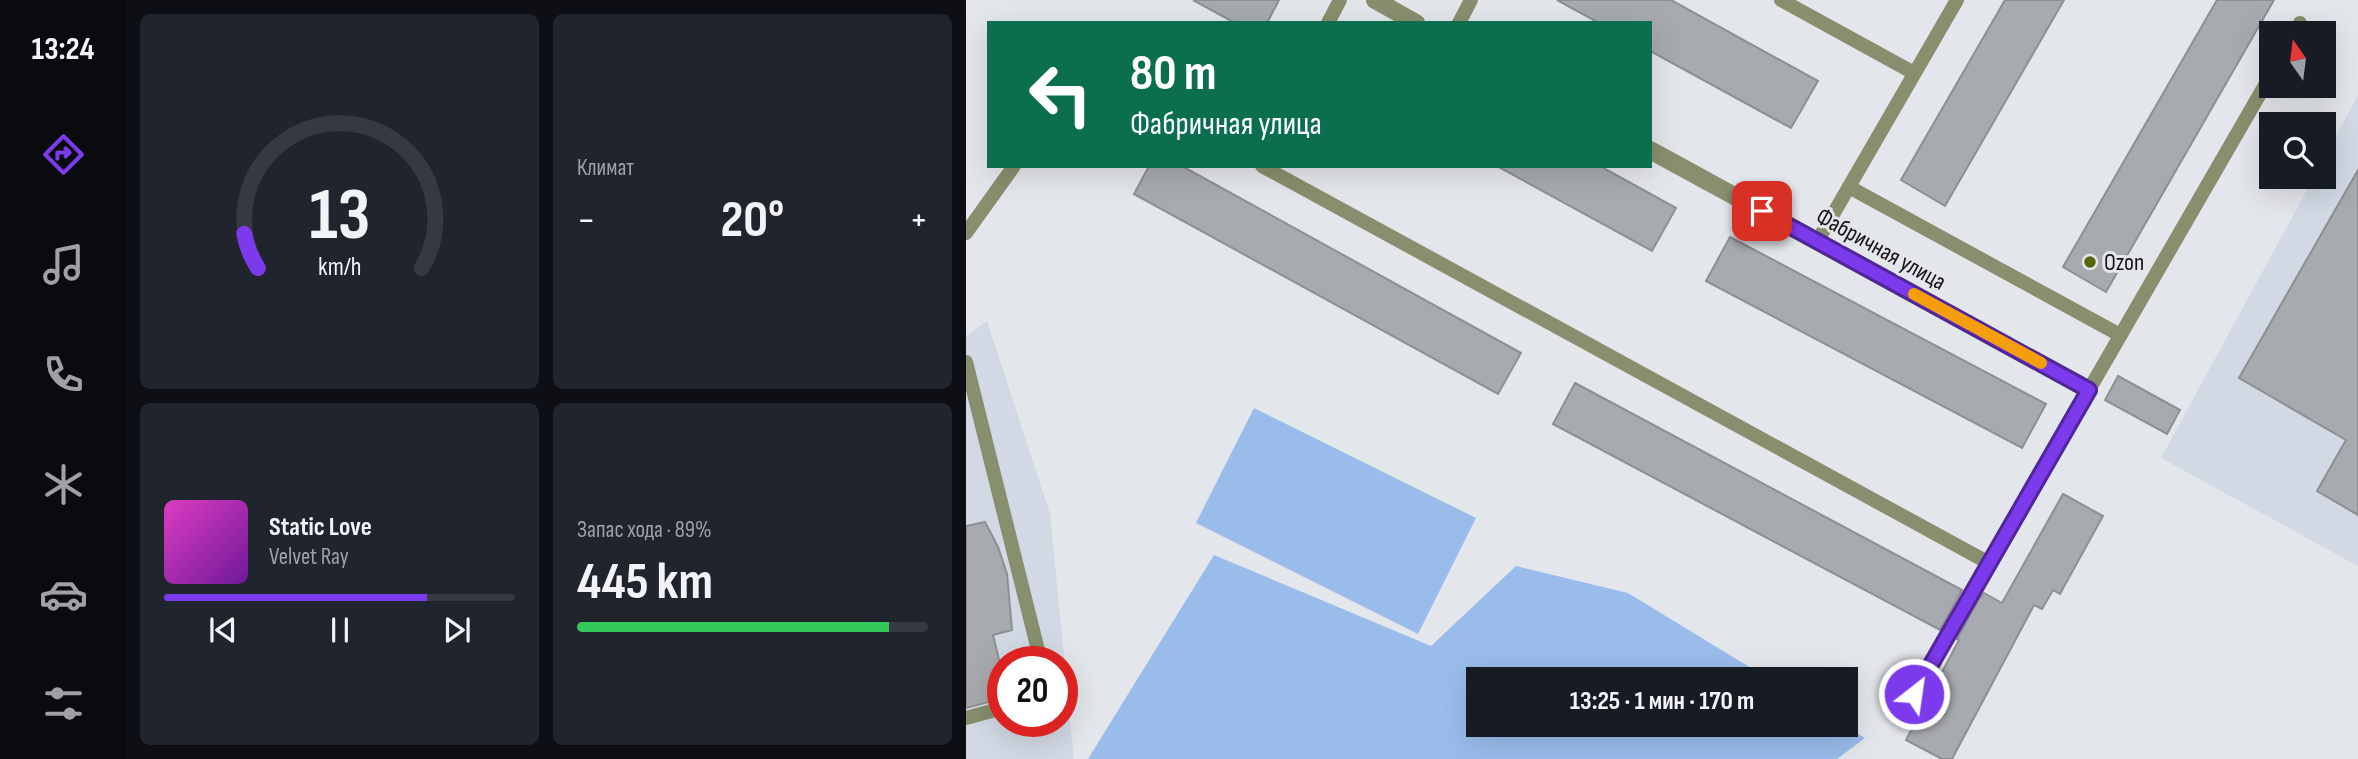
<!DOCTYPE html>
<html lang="ru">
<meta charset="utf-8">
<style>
body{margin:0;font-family:"Sofia Sans Condensed",sans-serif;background:#20242c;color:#f1f3f6;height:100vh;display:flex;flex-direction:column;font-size:26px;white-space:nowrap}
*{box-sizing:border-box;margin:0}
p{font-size:23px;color:#9ea1a6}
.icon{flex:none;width:38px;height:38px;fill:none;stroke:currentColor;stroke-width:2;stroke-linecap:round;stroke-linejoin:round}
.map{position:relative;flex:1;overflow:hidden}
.details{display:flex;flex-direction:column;gap:14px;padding:14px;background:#0d0f14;width:840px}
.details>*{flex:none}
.top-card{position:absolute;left:21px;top:21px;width:665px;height:147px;border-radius:0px;box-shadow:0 7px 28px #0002;background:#0b6e4f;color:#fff;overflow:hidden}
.needle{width:46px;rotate:346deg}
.fabs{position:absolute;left:1293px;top:21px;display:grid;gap:14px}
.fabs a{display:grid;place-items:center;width:77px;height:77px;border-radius:0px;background:#171b24;box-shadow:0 7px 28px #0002;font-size:35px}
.speed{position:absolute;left:21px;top:646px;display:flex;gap:14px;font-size:35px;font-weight:700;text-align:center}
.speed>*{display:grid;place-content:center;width:91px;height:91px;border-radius:50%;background:#171b24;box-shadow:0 7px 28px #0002;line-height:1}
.speed .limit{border:10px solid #d22;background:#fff;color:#111}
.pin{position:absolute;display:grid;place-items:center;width:60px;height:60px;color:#fff;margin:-30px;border-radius:14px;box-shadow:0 4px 10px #0006}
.me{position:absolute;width:77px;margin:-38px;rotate:30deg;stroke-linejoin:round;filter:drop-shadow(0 0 5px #0008)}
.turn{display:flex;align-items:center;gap:24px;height:147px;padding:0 28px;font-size:32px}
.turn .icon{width:91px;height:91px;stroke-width:2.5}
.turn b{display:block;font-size:49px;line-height:60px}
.big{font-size:52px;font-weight:700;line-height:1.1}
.details .widget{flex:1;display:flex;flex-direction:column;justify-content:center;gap:10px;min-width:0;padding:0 24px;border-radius:10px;background:#20242c}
.details .dial{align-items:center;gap:0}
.dial svg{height:182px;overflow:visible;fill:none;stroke:#363941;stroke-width:7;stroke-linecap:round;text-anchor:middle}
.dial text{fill:#f1f3f6;stroke:none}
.song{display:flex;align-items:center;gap:21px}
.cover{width:84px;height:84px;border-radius:10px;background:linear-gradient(135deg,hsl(310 70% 55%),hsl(280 70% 35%))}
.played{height:7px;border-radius:4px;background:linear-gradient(90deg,#7c3aed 75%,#363941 75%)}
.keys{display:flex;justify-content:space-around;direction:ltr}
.heat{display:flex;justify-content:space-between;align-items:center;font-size:38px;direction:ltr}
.charge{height:10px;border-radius:5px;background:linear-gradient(90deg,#34c759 89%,#363941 0)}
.details .tiles{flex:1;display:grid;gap:14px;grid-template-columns:repeat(2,1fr)}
.trip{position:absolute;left:500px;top:667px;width:392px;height:70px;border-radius:0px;background:#171b24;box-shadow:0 7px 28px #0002;font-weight:700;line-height:70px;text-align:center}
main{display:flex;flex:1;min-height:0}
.tabs{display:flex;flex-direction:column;width:126px;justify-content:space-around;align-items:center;background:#090b0e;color:#9ea1a6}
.tabs .icon{width:49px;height:49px}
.tabs .selected{color:#7c3aed}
.tabs b{font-size:32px;color:#f1f3f6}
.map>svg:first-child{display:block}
</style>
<main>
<nav class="tabs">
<b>13:24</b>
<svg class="icon selected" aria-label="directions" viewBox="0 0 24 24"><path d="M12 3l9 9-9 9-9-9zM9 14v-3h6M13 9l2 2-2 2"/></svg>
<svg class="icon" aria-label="music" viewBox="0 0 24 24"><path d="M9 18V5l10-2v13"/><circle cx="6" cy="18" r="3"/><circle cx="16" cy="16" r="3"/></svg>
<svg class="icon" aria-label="phone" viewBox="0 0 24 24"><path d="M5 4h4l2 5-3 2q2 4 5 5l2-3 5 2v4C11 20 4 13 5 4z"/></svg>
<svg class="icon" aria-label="climate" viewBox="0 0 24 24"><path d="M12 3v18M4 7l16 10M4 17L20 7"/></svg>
<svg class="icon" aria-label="car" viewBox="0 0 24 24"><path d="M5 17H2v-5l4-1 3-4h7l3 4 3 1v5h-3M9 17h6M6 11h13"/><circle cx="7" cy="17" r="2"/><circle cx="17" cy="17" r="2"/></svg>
<svg class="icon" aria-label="filters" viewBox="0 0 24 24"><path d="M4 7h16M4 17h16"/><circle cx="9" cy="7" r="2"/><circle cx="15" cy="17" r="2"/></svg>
</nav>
<section class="details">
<div class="tiles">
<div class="widget dial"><svg viewBox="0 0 100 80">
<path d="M14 69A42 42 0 1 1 86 69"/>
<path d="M14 69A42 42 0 0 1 8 54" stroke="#7c3aed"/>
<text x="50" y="56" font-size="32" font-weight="700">13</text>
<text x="50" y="72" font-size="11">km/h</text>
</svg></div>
<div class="widget"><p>Климат</p>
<div class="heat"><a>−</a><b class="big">20°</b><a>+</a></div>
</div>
<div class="widget">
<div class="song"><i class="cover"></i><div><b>Static Love</b><p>Velvet Ray</p></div></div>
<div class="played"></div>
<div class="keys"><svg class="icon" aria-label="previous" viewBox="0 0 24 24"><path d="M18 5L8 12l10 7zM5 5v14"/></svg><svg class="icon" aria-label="pause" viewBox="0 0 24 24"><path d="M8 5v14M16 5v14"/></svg><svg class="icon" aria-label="next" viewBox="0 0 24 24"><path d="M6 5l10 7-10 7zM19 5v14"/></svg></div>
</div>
<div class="widget"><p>Запас хода · 89%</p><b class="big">445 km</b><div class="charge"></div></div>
</div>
</section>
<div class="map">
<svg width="1392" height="759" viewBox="0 0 1392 759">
<rect width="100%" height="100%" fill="#e3e6ea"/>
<g fill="#d2d9e4" fill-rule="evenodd">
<path d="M1392,95V566L1195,458L1348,177H1358V158Z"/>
<path d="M21,321L84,514L108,759H0V336ZM37,662H96V721H37Z"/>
</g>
<g fill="#9abceb">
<path d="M288,408L510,518L452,634L230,523Z"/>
<path d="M248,555L465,646L550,566L662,593L803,679H513V724H877L899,738L871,759H122Z"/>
</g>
<g fill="#a7aaae" stroke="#8c8f93" stroke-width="2">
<path d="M227,0H313L301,23H269Z"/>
<path d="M591,0H705L852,81L825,128L684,51V23H633Z"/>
<path d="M1039,0H1098L979,206L935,180Z"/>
<path d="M1251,0H1308L1140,292L1097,267Z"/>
<path d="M183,166H216L555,353L532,394L168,194Z"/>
<path d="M531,166H634L710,208L686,251Z"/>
<path d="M1392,170V515L1351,491L1380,440L1273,378Z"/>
<path d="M764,237L1080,404L1056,448L740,281Z"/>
<path d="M1152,376L1214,410L1201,434L1139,400Z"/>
<path d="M609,383L996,590L974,630L587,424Z"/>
<path d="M1097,494L1137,516L1094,594L1087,590L1076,609L1068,605L986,759H976L940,740L993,640L991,639L1013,599L1018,593L1036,603Z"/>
<path d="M19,522L32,547L41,574L46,630L27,635L37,676V698L0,708V526Z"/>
</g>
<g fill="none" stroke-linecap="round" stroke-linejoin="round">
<g stroke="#878f6e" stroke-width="14">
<path d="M815,0L948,73"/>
<path d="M362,23L374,0"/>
<path d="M493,23L505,0"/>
<path d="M1329,33L1334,23"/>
<path d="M296,166L1023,563L1306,73"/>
<path d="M883,187L1154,335"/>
<path d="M0,233L48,166"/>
<path d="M851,242L991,0"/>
<path d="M0,362L75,662"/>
<path d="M935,717L1023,563"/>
<path d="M0,718L37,708"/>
</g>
<g stroke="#878f6e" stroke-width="18">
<path d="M409,0L450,23"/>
<path d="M684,150L1123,390"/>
</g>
</g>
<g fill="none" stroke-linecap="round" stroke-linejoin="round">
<g stroke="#51269a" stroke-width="18">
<path id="route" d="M796,211L1123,390L948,694"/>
</g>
<use href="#route" stroke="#7c3aed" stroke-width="12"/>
<path stroke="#f59e0b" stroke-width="12" d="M948,294L1075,363"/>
</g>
<circle fill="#57660c" stroke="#e3e6ea" stroke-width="2.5" cx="1124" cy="262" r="7"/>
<g text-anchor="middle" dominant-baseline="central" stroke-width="6" stroke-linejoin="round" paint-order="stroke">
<g font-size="24" fill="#131416" stroke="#e3e6ea">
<text transform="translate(915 249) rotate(29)">Фабричная улица</text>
</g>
<g font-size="24" fill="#131416" stroke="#e3e6ea" text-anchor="start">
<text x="1138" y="262">Ozon</text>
</g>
</g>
</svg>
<div class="fabs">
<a><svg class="needle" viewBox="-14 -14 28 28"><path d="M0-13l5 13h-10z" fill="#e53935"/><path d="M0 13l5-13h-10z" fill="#9ea1a6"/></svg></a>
<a><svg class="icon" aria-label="search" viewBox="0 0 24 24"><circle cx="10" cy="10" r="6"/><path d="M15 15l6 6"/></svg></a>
</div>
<div class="speed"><div class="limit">20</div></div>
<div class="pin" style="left:796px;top:211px;background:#d93025"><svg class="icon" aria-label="arrive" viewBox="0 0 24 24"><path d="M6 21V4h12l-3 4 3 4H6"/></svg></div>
<svg class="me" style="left:948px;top:694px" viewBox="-20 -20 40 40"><circle r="17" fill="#7c3aed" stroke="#fff" stroke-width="3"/><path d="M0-11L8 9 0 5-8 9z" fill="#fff"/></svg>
<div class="trip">13:25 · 1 мин · 170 m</div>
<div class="top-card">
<div class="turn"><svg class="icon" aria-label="left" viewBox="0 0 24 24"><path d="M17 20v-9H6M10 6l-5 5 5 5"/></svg><div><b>80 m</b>Фабричная улица</div></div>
</div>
</div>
</main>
